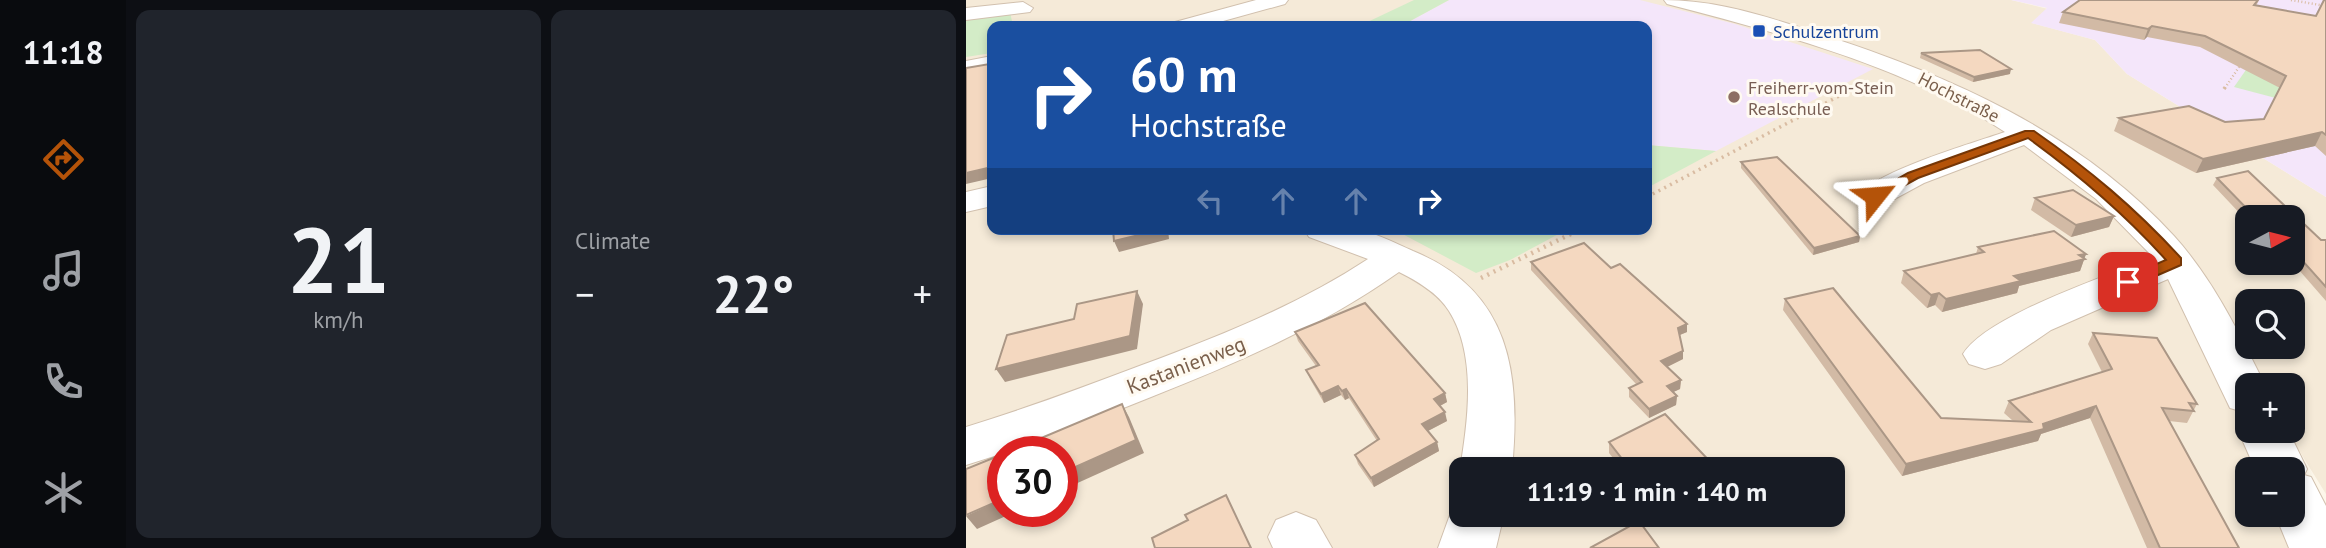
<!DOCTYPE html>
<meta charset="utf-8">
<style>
body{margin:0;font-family:"PT Sans",sans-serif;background:#20242c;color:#f1f3f6;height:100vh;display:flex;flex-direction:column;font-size:26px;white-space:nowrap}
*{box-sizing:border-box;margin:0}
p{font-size:23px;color:#9ea1a6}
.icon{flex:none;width:38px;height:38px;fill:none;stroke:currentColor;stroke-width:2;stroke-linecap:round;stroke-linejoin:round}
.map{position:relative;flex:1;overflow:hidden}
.sheet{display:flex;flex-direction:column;gap:10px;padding:10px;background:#0d0f14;width:840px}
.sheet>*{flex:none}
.top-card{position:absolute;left:21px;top:21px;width:665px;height:214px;border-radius:14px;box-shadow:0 4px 10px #0003;background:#1a4fa0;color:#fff;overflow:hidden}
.needle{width:46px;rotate:83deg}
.fabs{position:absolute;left:1269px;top:205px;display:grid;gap:14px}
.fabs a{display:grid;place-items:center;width:70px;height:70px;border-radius:14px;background:#171b24;box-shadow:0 4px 10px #0003;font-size:35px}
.speed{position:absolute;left:21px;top:436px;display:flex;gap:14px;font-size:35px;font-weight:700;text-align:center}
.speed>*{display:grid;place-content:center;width:91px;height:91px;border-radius:50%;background:#171b24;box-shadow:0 4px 10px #0003;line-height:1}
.speed .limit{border:10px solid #d22;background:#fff;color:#111}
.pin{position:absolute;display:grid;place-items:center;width:60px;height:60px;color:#fff;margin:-30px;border-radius:14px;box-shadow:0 4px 10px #0006}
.me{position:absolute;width:77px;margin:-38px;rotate:62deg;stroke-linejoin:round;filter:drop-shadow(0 0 5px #0008)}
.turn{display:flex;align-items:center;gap:24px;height:147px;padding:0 28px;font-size:32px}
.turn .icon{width:91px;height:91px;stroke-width:2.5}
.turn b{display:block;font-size:49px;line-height:60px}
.lanes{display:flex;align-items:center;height:66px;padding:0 28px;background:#0003;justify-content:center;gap:35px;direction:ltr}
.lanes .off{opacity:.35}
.big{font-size:52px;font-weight:700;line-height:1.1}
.sheet .widget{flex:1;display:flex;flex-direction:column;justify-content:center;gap:10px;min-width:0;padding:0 24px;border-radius:14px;background:#20242c}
.sheet .dial{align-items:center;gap:0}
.dial b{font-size:91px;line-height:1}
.heat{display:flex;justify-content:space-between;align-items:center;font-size:38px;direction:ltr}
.sheet .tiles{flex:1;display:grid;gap:10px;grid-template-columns:repeat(2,1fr)}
.trip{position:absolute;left:483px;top:457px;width:396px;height:70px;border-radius:14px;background:#171b24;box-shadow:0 4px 10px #0003;font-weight:700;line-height:70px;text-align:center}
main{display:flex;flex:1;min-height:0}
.menu{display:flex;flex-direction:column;width:126px;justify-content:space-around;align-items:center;background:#090b0e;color:#9ea1a6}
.menu .icon{width:49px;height:49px}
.menu .selected{color:#b45309}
.menu b{font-size:32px;color:#f1f3f6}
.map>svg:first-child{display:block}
</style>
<main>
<nav class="menu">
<b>11:18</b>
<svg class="icon selected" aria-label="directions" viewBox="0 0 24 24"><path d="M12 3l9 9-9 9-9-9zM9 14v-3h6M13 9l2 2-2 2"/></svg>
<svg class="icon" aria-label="music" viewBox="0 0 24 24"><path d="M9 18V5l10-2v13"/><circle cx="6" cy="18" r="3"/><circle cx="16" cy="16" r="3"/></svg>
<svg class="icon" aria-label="phone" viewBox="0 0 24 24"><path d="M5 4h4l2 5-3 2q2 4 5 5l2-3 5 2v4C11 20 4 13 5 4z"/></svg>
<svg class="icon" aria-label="climate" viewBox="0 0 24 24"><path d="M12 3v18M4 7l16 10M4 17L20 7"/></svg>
</nav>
<section class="sheet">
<div class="tiles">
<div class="widget dial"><b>21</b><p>km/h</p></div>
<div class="widget"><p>Climate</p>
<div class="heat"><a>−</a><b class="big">22°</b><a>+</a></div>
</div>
</div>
</section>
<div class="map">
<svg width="1360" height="548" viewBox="0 0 1360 548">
<rect width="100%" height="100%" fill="#fdf7ea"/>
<g fill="#f5ead8" fill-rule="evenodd">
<path d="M0,0H703L871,45L1062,134L1204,259L1281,409V430L1308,469H1281V514H1326L1343,548H0ZM26,26H681V229H26ZM37,452H96V511H37ZM495,469H866V514H495Z"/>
<path d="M713,0H1045L1082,9L1066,23L1129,40L1161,74L1360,197V494L1321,431L1326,430V385H1293L1212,260L997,96L764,12ZM1281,217H1326V262H1281ZM1281,301H1326V346H1281Z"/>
</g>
<g fill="#f4e6fa">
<path d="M483,0H674L769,24L907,69L750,151L681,145V26H435Z"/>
<path d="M1045,0H1360V197L1161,74L1129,40L1065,23L1081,8Z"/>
</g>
<g fill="#d3ecc7">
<path d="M448,0H483L435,26H393Z"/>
<path d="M44,12L47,26H26V53L0,57V17Z"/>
<path d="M1282,67L1314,88L1321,101L1268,87Z"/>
<path d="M681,145L750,151L681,188Z"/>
<path d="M427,229H602L544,260L510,273Z"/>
</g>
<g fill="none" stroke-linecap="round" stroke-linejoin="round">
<g stroke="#d1c0ae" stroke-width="2">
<g id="minor">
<path d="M290,0H322L319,4L239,26H205L209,22Z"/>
<path d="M698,0C750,0 799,16 848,32C981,74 1113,132 1208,236C1247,279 1273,333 1299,385H1281V413L1264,408L1202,279L1085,330L1035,364L1019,369L1003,364L997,354C1021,315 1142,276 1187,257L1130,199L1058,145L958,183L921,203L909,206L897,203L892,196C910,171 1007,143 1039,132C939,66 816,34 701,4Z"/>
<path d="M57,2L67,8L64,12L0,20V8Z"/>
<path d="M26,56V70L0,75V61Z"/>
<path d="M26,186V206L0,212V192Z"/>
<path d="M338,229C354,229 371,228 387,229C406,231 429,243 447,251C545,291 555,374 546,469H495V472L494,469C502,421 511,355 483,311C472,293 451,281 433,272C357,326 271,363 185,397C123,422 61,446 0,465V427C59,409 118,387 176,365C254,336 332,305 402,259L343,237Z"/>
<path d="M1281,416V430H1322L1341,469L1338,475L1345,477L1360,506V548H1323L1309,514H1326V469H1289L1272,430Z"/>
<path d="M495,496V514H538L530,548H472L490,498Z"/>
<path d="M330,512L350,520L366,548H307L302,537L310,520Z"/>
</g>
</g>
<g stroke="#d9bca2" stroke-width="2.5" stroke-dasharray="1 2.5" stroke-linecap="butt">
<path d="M1325,0L1360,6"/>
<path d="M889,88L900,82"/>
<path d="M1259,88L1275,64"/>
</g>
<g stroke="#d9bca2" stroke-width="3.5" stroke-dasharray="2 4.5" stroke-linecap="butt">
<path d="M1258,89L1260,86"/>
<path d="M681,197L892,86"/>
</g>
<path stroke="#d9bca2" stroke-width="4.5" stroke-dasharray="2 5" stroke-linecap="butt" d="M515,278L615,229"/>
<use href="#minor" fill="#fff" fill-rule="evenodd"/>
</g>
<g fill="#d2baa5">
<path d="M1114,0H1293L1290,6L1350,16L1360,0V156L1349,146L1230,173L1148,131L1153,118L1259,122L1298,119L1314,88L1234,47L1181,37L1178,40L1093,23L1097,12Z"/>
<path d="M955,53L1044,74L1007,82L954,58Z"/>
<path d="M775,162L894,236L893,242L847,255L775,168Z"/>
<path d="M1282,171L1355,240H1360V301L1326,262V217H1281V221L1247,185L1251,178Z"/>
<path d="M1069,198L1148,216L1143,227L1105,237L1065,210Z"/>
<path d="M1012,247L1120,254L1114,271L1053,286L1051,293L976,312L969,305L961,308L935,283L938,271L1010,254Z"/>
<path d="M565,262L645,268L721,324V332L714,335L717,359L701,367L715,380L714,389L707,392L711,396L710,405L683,418L663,397V388L670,384L565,270Z"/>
<path d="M819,299L975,418L1047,421L1038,413L1043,401L1136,372L1122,344L1127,333L1231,404L1221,423L1203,421L1273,548H1181L1124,418L1075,434L1072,441L936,476L817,310Z"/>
<path d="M329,332L479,393L481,402L474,406L481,421L462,431L471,442L473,451L408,487L392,464L389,455L411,441L383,398L379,400L375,395L358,403L344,379L340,370L350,366L332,341Z"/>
<path d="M643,442L751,469H656L643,453Z"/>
</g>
<g fill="#ab9786">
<path d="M1186,26L1181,37L1178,40L1182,29Z"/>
<path d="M1045,69L1044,74L1007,82L1008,77Z"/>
<path d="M1356,132L1349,146L1230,173L1237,159Z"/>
<path d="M26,167V178L0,184V173Z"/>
<path d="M1148,216L1143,227L1105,237L1110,225Z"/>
<path d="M198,229H202L203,239L153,252L148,241Z"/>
<path d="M894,236L893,242L847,255L848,248Z"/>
<path d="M1120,254L1114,271L1053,286L1051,293L976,312L980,299Z"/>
<path d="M171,291L177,304L171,349L39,382L30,369Z"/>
<path d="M973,293L969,305L961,308L965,295Z"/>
<path d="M721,324V332L711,336L712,328Z"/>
<path d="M717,351V359L695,370V361Z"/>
<path d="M715,380L714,389L701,395V386Z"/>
<path d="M372,386L375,395L358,403L355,394Z"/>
<path d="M380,389L383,398L379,400L376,391Z"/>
<path d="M479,393L481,402L470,408L468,399Z"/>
<path d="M711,396L710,405L683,418V409Z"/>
<path d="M156,404L163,417L178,453L96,490V473Z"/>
<path d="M1130,406L1124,418L1075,434L1072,441L936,476L940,464L1077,424Z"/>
<path d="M479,412L481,421L458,433L456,424Z"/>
<path d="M471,442L473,451L408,487L405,478Z"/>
<path d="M37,499V511H51L11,529L0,516Z"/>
</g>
<g fill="#f4d8c0" stroke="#ab9786" stroke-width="2">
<path d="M1114,0H1292L1288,5L1350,16L1358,0H1360V135L1356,132L1237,159L1153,118L1223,106L1259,122L1298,119L1320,76L1239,36L1186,26L1182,29L1097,12Z"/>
<path d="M26,47V167L0,173V68L24,64V48Z"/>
<path d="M1014,50L1045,69L1008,77L955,53Z"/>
<path d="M811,157L894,236L848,248L775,162Z"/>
<path d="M1282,171L1355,240H1360V287L1326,249V217H1289L1251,178Z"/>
<path d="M1107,190L1148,216L1110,225L1069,198Z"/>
<path d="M147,229H198L148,241Z"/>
<path d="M1088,231L1120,254L1113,255L1119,259L1048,276L1055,281L980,299L973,293L965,295L938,271L1018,252L1012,247Z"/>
<path d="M618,243L645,268L654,264L721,324L712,328L717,351L695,361L715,380L701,386L711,396L683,409L663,388L676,382L565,262Z"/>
<path d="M867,288L975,418L1065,422L1043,401L1146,369L1127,333L1191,338L1231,404L1223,403L1228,411L1196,408L1273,548H1194L1130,406L1077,424L1078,429L940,464L819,299Z"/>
<path d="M171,291L164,336L30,369L41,335L108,319L111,304Z"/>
<path d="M399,303L479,393L468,399L479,412L456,424L471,442L405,478L389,455L413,439L380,389L376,391L372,386L355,394L340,370L353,365L329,332Z"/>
<path d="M156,404L170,440L96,473V452H42Z"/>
<path d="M699,414L751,469H664L643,442Z"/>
<path d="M37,454V499L0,515V469Z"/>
<path d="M260,495L285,548H189L186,538L222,520L219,515Z"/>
<path d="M673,521L693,548H624Z"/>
</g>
<path fill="#b45309" stroke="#753606" stroke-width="2" d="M1059,131H1068C1124,170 1169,208 1215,258V265L1167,286H1156V279L1200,260C1158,213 1113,175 1062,138L952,178L914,199L902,196L942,173Z"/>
<rect fill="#1a4fb4" stroke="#fffaf1" stroke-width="2.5" x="786" y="24" width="14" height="14" rx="3.5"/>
<circle fill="#8d6e63" stroke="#fffaf1" stroke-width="2.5" cx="768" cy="97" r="7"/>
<g text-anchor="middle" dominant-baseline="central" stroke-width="6" stroke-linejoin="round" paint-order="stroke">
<g font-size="18" fill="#164399" stroke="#fffaf1" text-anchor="start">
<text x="807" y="31">Schulzentrum</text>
</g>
<g font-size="18" fill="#785e54" stroke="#fffaf1" text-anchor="start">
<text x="782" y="87">Freiherr-vom-Stein<tspan x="782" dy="21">Realschule</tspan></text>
</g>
<g font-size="18" fill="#7a5f4b" stroke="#fffaf1">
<text transform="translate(993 97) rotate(27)">Hochstraße</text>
</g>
<g font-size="21" fill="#7a5f4b" stroke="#fffaf1">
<text transform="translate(220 365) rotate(-21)">Kastanienweg</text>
</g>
</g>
</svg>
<div class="fabs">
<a><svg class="needle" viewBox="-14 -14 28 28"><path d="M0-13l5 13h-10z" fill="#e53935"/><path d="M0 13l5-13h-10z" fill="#9ea1a6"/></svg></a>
<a><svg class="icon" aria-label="search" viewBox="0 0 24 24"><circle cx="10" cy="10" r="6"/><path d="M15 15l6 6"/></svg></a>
<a>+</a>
<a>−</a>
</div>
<div class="speed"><div class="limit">30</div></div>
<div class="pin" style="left:1162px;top:282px;background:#d93025"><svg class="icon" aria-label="arrive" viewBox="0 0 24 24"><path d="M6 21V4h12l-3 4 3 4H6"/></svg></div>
<svg class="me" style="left:909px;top:196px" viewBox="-20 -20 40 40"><path d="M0-17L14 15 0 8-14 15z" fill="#b45309" stroke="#fff" stroke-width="4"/></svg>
<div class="trip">11:19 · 1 min · 140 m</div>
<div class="top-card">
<div class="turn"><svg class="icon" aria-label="right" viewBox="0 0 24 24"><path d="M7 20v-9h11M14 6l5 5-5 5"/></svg><div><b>60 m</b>Hochstraße</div></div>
<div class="lanes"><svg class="icon off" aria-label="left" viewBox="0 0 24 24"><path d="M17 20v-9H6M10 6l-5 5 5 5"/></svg><svg class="icon off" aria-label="ahead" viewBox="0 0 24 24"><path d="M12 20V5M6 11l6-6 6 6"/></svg><svg class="icon off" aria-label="ahead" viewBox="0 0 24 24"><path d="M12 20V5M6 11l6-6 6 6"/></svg><svg class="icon" aria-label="right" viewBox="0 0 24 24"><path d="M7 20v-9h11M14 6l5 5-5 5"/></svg></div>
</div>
</div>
</main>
